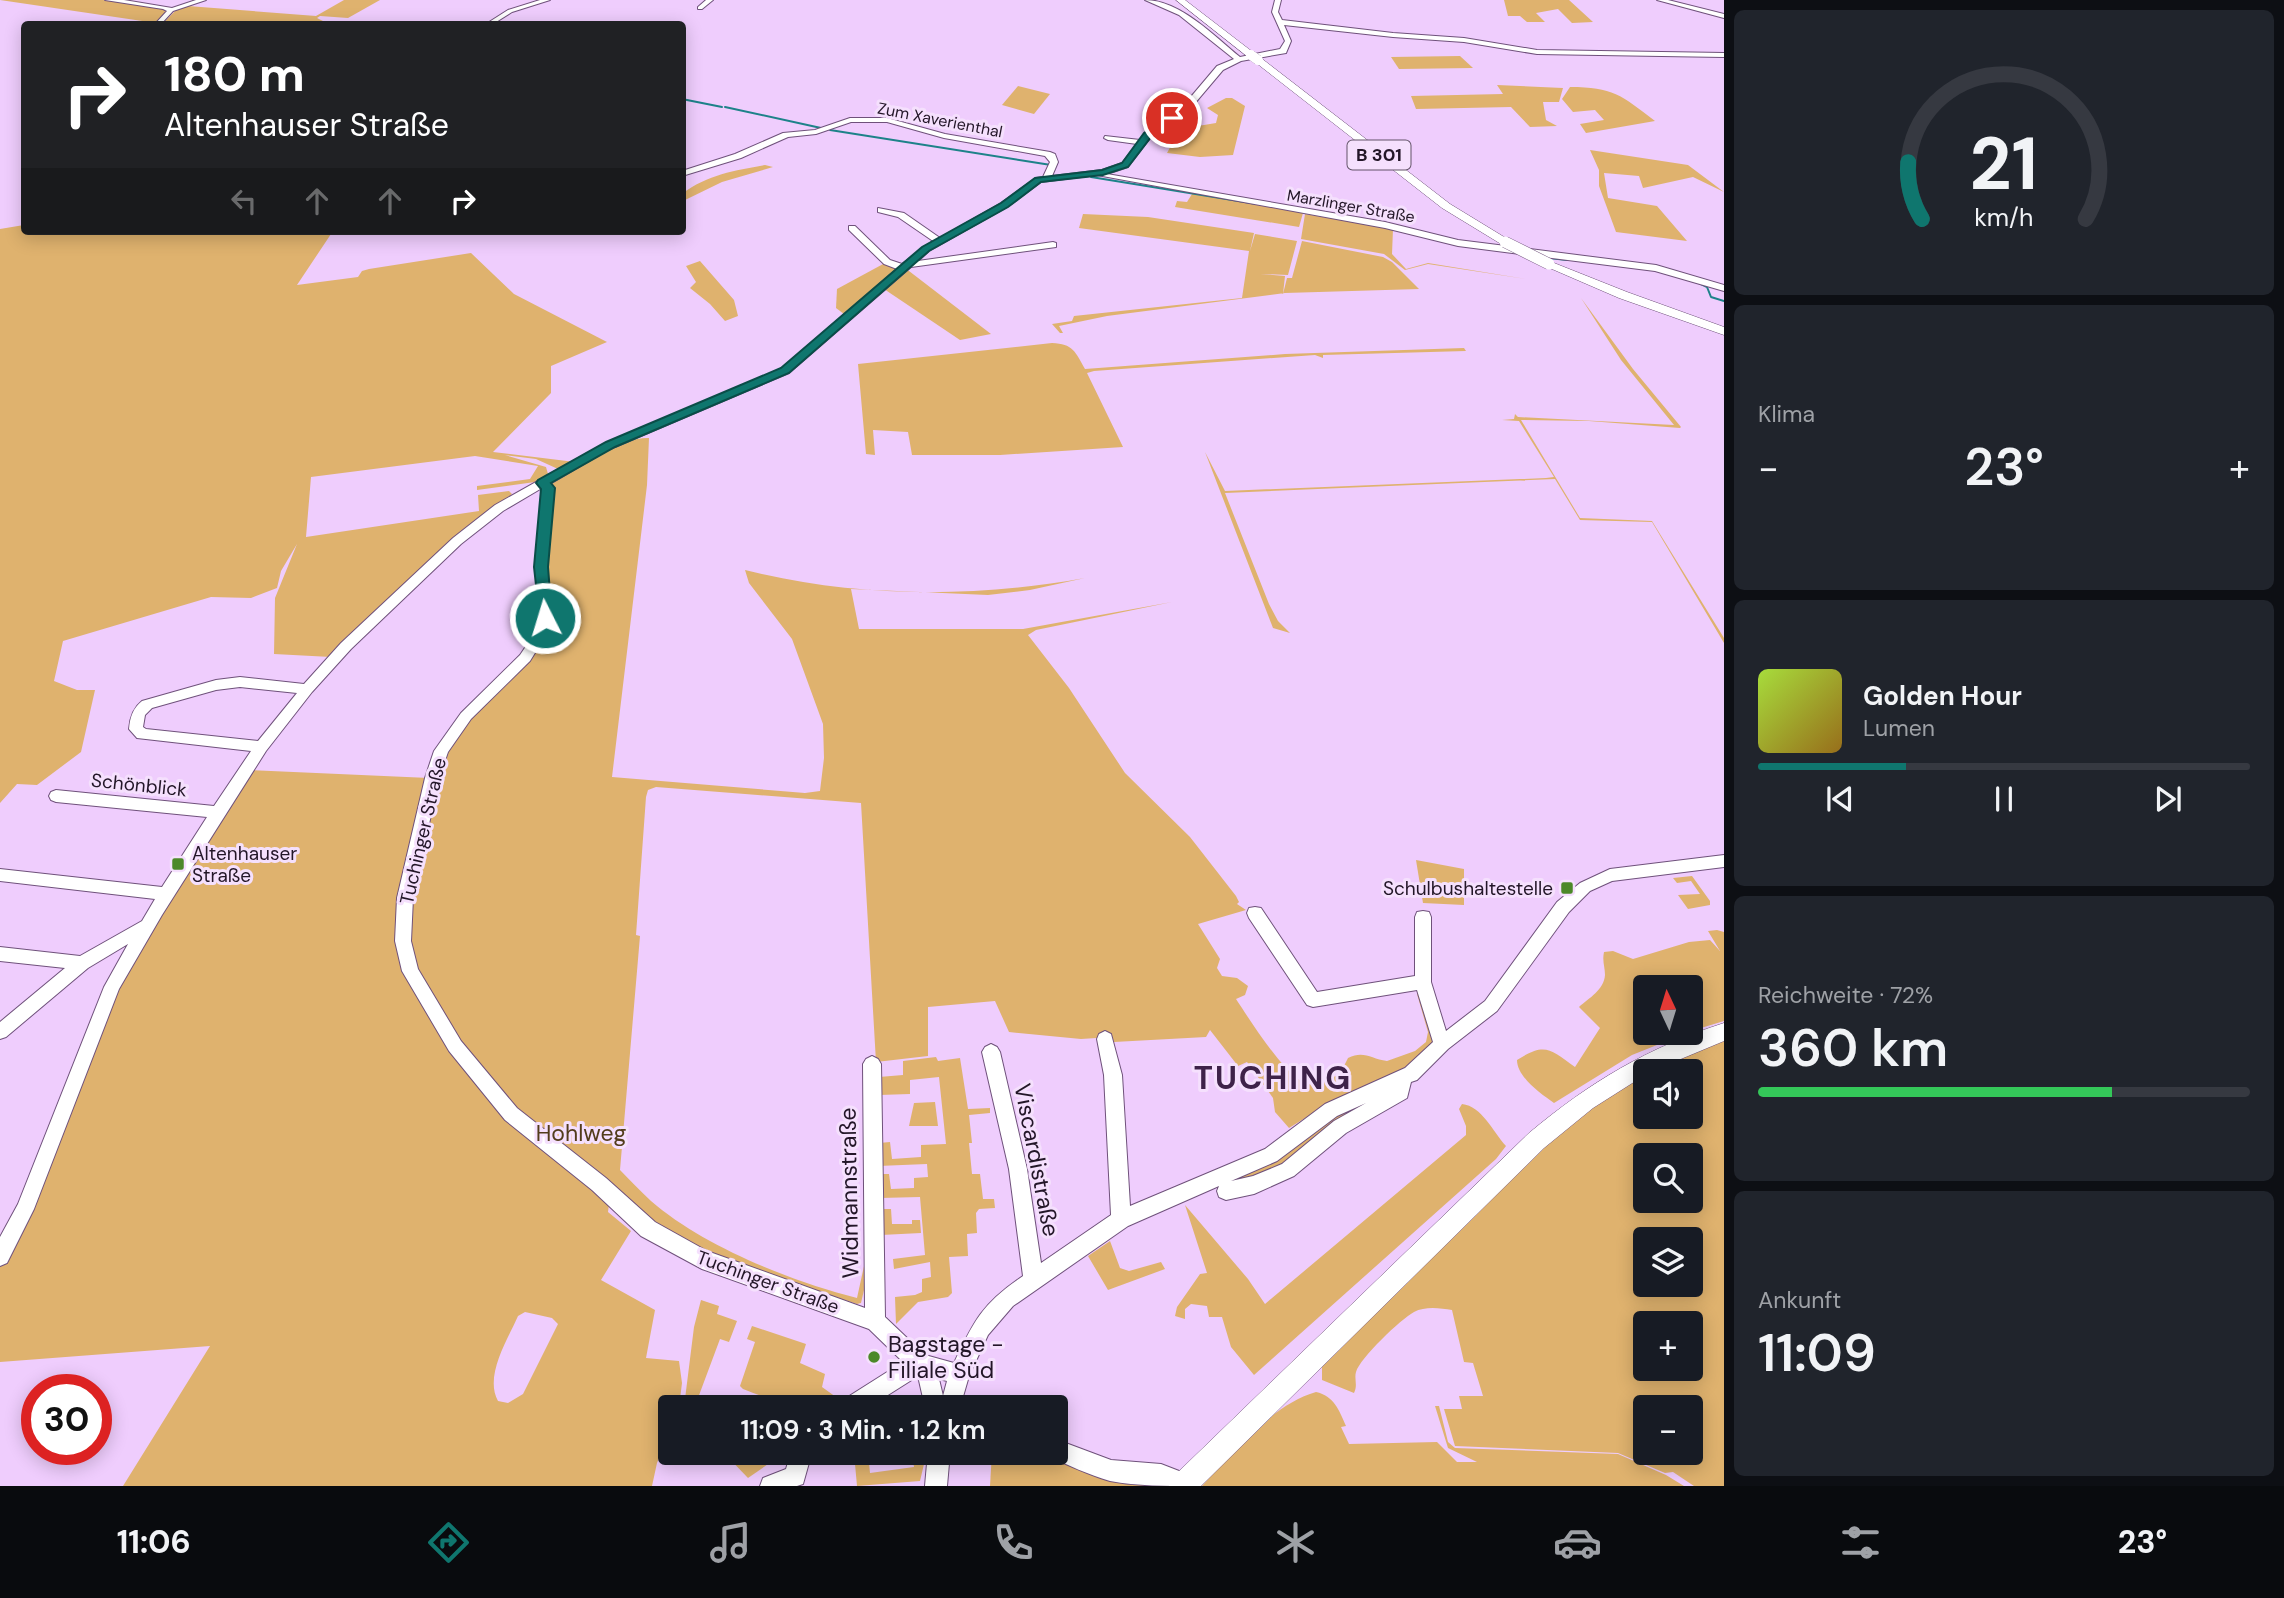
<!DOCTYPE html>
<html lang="de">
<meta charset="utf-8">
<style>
body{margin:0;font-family:"DM Sans",sans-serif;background:#20242c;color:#f1f3f6;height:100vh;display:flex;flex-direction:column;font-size:26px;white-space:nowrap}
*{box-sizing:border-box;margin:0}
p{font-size:23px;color:#9ea1a6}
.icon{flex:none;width:38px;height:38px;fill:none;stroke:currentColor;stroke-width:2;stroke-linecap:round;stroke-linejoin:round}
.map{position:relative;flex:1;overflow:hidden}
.panel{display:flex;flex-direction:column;gap:10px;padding:10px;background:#0d0f14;width:560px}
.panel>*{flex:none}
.banner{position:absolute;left:21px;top:21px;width:665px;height:214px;border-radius:7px;box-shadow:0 4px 18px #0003;background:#202124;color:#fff;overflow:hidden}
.needle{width:46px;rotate:356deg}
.tools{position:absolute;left:1633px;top:975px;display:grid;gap:14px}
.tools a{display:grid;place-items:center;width:70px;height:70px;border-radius:7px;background:#171b24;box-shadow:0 4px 18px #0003;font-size:35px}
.speed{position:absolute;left:21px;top:1374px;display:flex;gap:14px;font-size:35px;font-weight:700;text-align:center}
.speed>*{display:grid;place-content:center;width:91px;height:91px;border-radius:50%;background:#171b24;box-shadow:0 4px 18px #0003;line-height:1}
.speed .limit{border:10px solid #d22;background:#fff;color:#111}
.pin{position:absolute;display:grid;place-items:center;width:60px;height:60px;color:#fff;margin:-30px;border:4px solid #fff;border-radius:50%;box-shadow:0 2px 7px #0007}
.me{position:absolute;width:77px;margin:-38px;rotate:355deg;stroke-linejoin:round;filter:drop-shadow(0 0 5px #0008)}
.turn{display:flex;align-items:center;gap:24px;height:147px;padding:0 28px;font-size:32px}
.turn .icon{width:91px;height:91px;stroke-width:2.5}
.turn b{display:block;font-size:49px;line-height:60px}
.lanes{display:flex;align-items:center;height:66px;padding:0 28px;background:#0003;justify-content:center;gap:35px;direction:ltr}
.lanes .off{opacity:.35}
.big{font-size:52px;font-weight:600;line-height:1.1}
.panel .widget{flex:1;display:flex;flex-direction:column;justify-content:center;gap:10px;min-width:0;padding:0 24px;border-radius:10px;background:#20242c}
.panel .dial{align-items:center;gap:0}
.dial svg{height:182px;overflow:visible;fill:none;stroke:#363941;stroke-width:7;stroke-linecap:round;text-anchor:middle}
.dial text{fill:#f1f3f6;stroke:none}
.song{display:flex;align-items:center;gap:21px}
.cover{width:84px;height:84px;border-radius:10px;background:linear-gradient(135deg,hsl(80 70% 55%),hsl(40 70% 35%))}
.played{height:7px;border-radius:4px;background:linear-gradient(90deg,#0f766e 30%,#363941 30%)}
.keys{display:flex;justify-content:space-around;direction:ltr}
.heat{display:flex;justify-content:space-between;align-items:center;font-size:38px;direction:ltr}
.charge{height:10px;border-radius:5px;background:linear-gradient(90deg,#34c759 72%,#363941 0)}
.trip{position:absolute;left:658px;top:1395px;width:410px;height:70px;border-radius:7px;background:#171b24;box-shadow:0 4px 18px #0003;font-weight:600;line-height:70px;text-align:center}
.tab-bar{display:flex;height:112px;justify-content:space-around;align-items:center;background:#090b0e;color:#9ea1a6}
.tab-bar .icon{width:49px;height:49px}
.tab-bar .selected{color:#0f766e}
.tab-bar b{font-size:32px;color:#f1f3f6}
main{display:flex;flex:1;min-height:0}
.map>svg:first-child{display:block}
</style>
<main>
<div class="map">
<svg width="1724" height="1486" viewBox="0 0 1724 1486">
<rect width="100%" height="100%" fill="#efcdfd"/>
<g fill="#dfb26e" fill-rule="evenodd">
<path d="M0,0H103L158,6L166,8L169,12L158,23L149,22Z"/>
<path d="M344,0H380L348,18L320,16L317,18L329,24H162L175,11L188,6L316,16Z"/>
<path d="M1504,0H1569L1593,22L1572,23L1558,9L1536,13L1545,22H1527L1520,16H1508Z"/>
<path d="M1460,56L1473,68L1399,69L1391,57Z"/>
<path d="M1497,85L1563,88L1559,102H1543L1546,120L1557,126L1530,127L1511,107L1416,109L1411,96L1503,94Z"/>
<path d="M1018,86L1050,94L1034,114L1002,105Z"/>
<path d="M1570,87C1613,87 1621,95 1655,121L1586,133L1580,124L1604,120L1595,110L1573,112L1562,99Z"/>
<path d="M1226,98H1232L1245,106L1233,155L1200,157L1167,153L1180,129L1216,123L1218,115L1207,108Z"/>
<path d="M1590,150L1688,165L1724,192L1693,177L1643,188L1639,176L1604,173L1608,198L1657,206L1687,241L1616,232L1599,186V170Z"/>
<path d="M765,165L773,167L722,182L683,201V193C707,175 736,170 765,165Z"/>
<path d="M1192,194H1196L1303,213L1299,227L1175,207L1177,201L1187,202Z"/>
<path d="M1083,214L1148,217L1254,233L1250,251L1255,234L1297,241L1288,275L1260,274L1285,276L1283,294L1287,278H1292L1302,241L1383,257L1392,262L1419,289L1285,293L1107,316L1059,326L1063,333H1060L1052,324L1072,321L1074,316L1242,298L1249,251L1079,228Z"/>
<path d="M1305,214L1393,229L1392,254L1406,269L1428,263L1532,280L1428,264L1405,270L1384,254L1301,239Z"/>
<path d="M24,225V231H333L297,285L358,277L362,271L369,269L471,253L514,294L607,342L551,366V393L493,452L575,462L558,469L536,459L505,455L546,467L548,474L535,482L477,490V486L530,479L538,466L475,456L311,477L306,537L479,511L478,495L509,491L512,494L331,657L274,654L275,598L297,544L281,571L277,588L251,598L211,597L63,641L54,681L77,690H95L81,752L37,785L17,784L0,803V229Z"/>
<path d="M700,261L734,300L738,316L725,321L710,304L690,288L696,282L686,266Z"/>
<path d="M885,263L898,269L844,314L836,308L837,289Z"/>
<path d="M905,270L909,271L991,334L960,340L884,289Z"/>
<path d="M1581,298L1633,369L1681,427L1680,428L1589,421L1521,420L1580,518L1652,521L1724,638V643L1652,522L1580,520L1555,479L1225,493L1269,604L1278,621L1290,633L1273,628L1205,452L1225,491L1546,478L1554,477L1519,421L1502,420L1514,419L1515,414L1518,417L1674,425L1621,360Z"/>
<path d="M1052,343C1073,344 1075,351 1085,369L1285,354L1464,348L1466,351L1323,355V358L1315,355L1094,371L1087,373L1123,447L1000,455H912L908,432L873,430L875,455L866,454L858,364Z"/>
<path d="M649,438L647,485L612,777L805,793L820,791L824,758L823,724L792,639L749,583L745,570C855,598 974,598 1085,578L1030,590L988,595L851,589L859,629H1023L1172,602L1036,630L1028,635L1069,688L1125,773L1190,837L1236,896L1239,902L1237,904L1246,910L1198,924L1220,959L1217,968L1222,976L1237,978L1248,986L1245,995L1236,999C1248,1017 1287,1080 1308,1084C1318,1086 1331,1078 1340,1074L1348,1058C1364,1050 1371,1059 1387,1061L1415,1051L1426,1042L1428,1032L1417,994L1421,996L1434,1044L1414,1065L1328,1104L1289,1128L1275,1112L1273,1098L1247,1062L1238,1066L1210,1030L1206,1037L1114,1042L1112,1037L1081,1039L1009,1032L995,1001L928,1007V1056L876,1062L861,803L656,787L648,790L646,797L636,935L640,936L620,1170C630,1180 640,1191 651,1201C703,1246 790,1281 857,1298L866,1257L867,1277L861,1303L857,1304L775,1277L673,1238L611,1188L608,1212L631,1231L601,1280L655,1310L646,1358L679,1361L682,1383L679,1407H670V1430L657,1463L652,1486H123L210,1346L0,1362V1267L26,1220L118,987L250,770L429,778L447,756L449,740L538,645L551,482C581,465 613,438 649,438ZM525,1312L552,1318L558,1324L523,1394L508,1403L498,1401C484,1376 508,1339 518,1316Z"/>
<path d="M1416,860L1464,869V905L1423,903Z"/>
<path d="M1692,876L1710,901V905L1688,909L1678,895L1700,894L1691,881L1677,883L1673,878Z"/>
<path d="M1717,930L1724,932V1021L1691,1031L1690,987H1645V1032L1687,1033L1632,1055L1554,1103C1541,1094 1517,1077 1517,1060C1545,1042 1550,1049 1575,1067L1600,1028L1579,1007C1589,998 1604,990 1605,975C1605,967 1602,961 1604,952L1613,951L1633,959L1689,942L1710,940L1720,951L1708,931Z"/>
<path d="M1724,1040V1486H1694L1673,1472L1665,1473L1618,1453L1455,1446L1444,1409H1462L1459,1396H1483L1473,1363L1464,1362L1452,1310C1440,1308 1425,1306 1414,1312C1401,1319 1360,1358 1356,1372C1354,1379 1358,1385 1354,1393L1322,1380V1363L1575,1116L1645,1071V1116H1690V1071H1646ZM1645,1155H1690V1200H1645ZM1645,1239H1690V1284H1645ZM1645,1323H1690V1368H1645ZM1645,1407H1690V1452H1645Z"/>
<path d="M936,1057L938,1061L960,1058L968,1109L990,1108V1113L969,1115L972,1143H969L972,1174H980L983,1199H994L995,1208L979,1209L976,1213L977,1233L967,1234L968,1256L949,1257L952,1293L948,1297L918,1302L896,1324L895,1297L915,1295L922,1292V1279L931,1277L930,1262L894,1269L893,1259L925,1255L920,1197L880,1198L879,1174H889L891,1189L914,1188V1178L928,1177L927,1164L878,1166L879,1143L890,1142L892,1159L921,1157V1145L946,1144L939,1077L910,1080V1094L879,1095V1077L903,1075V1061Z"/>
<path d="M1390,1087L1294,1164L1227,1188L1217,1186L1333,1115Z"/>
<path d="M935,1102L938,1126H909L914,1103Z"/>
<path d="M1462,1104C1482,1106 1493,1132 1506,1146L1496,1159L1254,1375L1231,1347L1222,1317H1209L1207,1306L1191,1304L1185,1309V1319L1175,1316L1177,1307L1200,1274L1207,1273L1185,1205L1248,1279L1265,1304L1466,1135V1126L1459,1109Z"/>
<path d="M880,1209H891L892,1224H912V1220H920L921,1233L881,1235Z"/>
<path d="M1110,1241L1120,1268L1129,1271L1161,1262L1165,1269L1108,1290L1088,1256Z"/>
<path d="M701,1300L719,1306L717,1314L737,1321L729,1342L720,1339L695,1406L698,1407H684L694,1327Z"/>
<path d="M752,1326L806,1344L800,1363L825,1374L822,1387L843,1402C820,1420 767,1398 743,1389L740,1386L755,1342L747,1339Z"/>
<path d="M1316,1392C1334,1396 1339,1410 1346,1426L1341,1427L1349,1444L1437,1442L1457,1462H1477L1448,1448L1435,1406H1439L1448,1442L1455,1448L1618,1454L1666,1475L1684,1486H1202C1233,1453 1271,1405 1316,1392Z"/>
<path d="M992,1452L1047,1453L1160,1479L1167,1486H990Z"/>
<path d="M724,1453H784L748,1478Z"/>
<path d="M854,1453H868L870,1473L914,1467L912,1453H923L924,1464L920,1481L857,1486Z"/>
</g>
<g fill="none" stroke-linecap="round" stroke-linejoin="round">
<g stroke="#1d8289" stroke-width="2">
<path d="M682,99L722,107"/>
<path d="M725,107L821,128"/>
<path d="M830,130L1051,165"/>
<path d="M1091,177L1257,204"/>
<path d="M1549,258L1567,260"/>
<path d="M1699,283L1707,287L1711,297L1724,301"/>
</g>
<g stroke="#6f517b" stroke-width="2">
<g id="minor">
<path d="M105,0H124L172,8L196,0H206L173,11L161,24H155L167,11L163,9Z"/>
<path d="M540,0H550L512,12L493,24H486L508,10Z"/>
<path d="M706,0H713L702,9H698V7Z"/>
<path d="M1145,0C1180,0 1214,36 1240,57L1280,49L1285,41L1272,12L1275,0H1281L1278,12L1282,20L1393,33L1464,38L1537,50L1724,53V57L1537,54L1464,42L1393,37L1284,25L1291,41L1286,53L1241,61L1223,70L1190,109L1151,137L1128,167L1107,174L1385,222L1458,240L1656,265L1724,285V291L1655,271L1458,246L1385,228L1097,175L1041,182L1007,207L929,251L918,261L1053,242L1056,243V247L911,267L789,373L608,450L550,484L554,488L547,567L551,608L549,630L530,661L471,719L448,752L439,778L413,898L411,941L418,969L461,1041L517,1108L606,1178L655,1222L707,1251L865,1308L863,1064L866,1059L872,1056L878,1059L881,1064L885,1317L925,1355L954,1363C974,1320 983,1303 1023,1276L1009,1169L982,1052L985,1047L991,1044L997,1047L1000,1052L1027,1169L1041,1263L1111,1215L1104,1075L1097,1039L1099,1034L1105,1031L1111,1034L1122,1075L1130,1206L1265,1149L1325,1104L1405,1068L1433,1042L1417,990L1313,1007L1307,1005L1249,918L1247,913L1249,908L1255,907L1261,908L1317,992L1415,976V917L1417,912L1423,911L1429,912L1431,917V982L1446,1031L1485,1001L1557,902L1580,883L1610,869L1724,855V867L1612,881L1590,891L1569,912L1497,1011L1448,1049L1417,1080L1411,1082L1407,1098L1346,1133L1294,1176L1254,1194L1226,1200L1219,1197L1217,1191L1219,1186L1128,1226L1013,1306L988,1335L969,1376L960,1407H925L918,1376L869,1407H840L843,1400L903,1362L869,1329L702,1269L641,1236L592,1190L505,1120L449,1051L402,971L395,941L397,898L425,778L434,751L461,713L520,655L537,630L539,608L535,567L542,488L503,511L461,544L351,649L312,692L266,751L162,915L119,989L34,1209L7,1263L0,1266V1237L18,1204L104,987L128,944L88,968L6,1037L0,1039V1022L65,968L0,961V947L80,956L142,921L155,899L0,881V869L162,887L207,817L56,802L51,800L49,796L51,792L56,790L214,806L251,751L137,738L129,729C130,717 133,708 142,701L216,680L240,677L304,684L341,643L453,538L495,505L600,446L781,369L897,269L884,264L849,230V226H855L890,260L902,264L933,241L898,217L878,212V208L904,213L940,238L1001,203L1036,178L1043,177L1050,162L1045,156L944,138L887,122H851L816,134L788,137L741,158L682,176V171L735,154L783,133L815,130L850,118H887L945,134L1050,152L1055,154L1058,162L1052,176L1102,170L1122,163L1137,144L1108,140L1104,138L1105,136L1140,140L1145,133L1184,105L1217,66L1234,59L1179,15ZM240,687L297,693L258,741L146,729L143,727L145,715L152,708L216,690ZM1366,1103L1334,1121L1282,1164L1253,1176L1231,1181L1277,1161L1337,1116ZM939,1379L947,1381L943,1396Z"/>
<path d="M1657,0H1668L1724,14V18Z"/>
<path d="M1055,1439L1111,1460L1161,1464L1192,1476L1195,1484L1194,1486C1167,1486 1137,1486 1110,1481C1089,1475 1068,1465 1048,1456L1046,1452H1055Z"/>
<path d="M791,1452H812L803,1484L797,1486H760L763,1478L786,1469Z"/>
<path d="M928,1452H950L947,1486H925Z"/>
</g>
</g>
<g stroke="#6f517b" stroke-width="1">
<g id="major">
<path d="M1176,0H1185L1254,53V57H1248Z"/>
<path d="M1255,58H1261L1450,204L1509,240V244H1501L1442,208L1255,62Z"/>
<path d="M1549,261L1627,292L1724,327V335L1619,298L1545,266L1543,264Z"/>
<path d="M1724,1023V1041L1652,1071H1645V1075L1593,1108L1544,1148L1201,1486H1169L1173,1477L1529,1133C1590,1082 1647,1048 1724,1023Z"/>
</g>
</g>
<use href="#minor" fill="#fff" fill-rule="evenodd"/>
<use href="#major" fill="#fff" fill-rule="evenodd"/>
<g stroke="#6f517b" stroke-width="10" stroke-linecap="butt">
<path id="major-bridge-far1" d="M1251,55L1258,60"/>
</g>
<g stroke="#6f517b" stroke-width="12" stroke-linecap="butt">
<path id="major-bridge" d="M1505,242L1549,264"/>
</g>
<use href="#major-bridge-far1" stroke="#fff" stroke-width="10"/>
<use href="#major-bridge" stroke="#fff" stroke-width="11"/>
</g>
<path fill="#0f766e" stroke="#0a4d48" stroke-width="2" d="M1172,115L1175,116V119L1151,137L1128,167L1103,175L1041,182L1008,207L929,251L789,373L615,447L551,483L555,488L548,567L552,618L545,623L540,621L534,567L541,489L536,483L538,480L606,442L781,368L922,247L1001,203L1035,178L1102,170L1122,163L1144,133Z"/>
<g fill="#4c8928" stroke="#f5e0fd" stroke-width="2.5">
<rect x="171" y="857" width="14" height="14" rx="3.5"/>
<rect x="1560" y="881" width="14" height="14" rx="3.5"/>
<circle cx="874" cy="1357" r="7"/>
</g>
<g text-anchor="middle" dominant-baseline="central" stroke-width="6" stroke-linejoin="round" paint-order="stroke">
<g font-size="16" fill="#231628" stroke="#f5e0fd">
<text transform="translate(940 120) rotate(11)">Zum Xaverienthal</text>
<text transform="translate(1351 206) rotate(10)">Marzlinger Straße</text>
</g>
<rect fill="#f5e0fd" stroke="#625368" stroke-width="2" x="1347.5" y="140.5" width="63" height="29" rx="5"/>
<g font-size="18" font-weight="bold" fill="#231628">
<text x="1379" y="155">B 301</text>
</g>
<g font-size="19" fill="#231628" stroke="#f5e0fd">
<text transform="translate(139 785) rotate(6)">Schönblick</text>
<text transform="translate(423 831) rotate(-77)">Tuchinger Straße</text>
<text transform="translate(768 1282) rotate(20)">Tuchinger Straße</text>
</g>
<g font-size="19" fill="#231628" stroke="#f5e0fd" text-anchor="start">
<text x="192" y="853">Altenhauser<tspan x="192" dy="22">Straße</tspan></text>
<text x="1553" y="888" text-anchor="end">Schulbushaltestelle</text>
</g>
<g font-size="23" fill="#523c1b" stroke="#f5e0fd">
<text x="581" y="1133">Hohlweg</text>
</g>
<g font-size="23" fill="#231628" stroke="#f5e0fd">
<text transform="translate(1037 1160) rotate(79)">Viscardistraße</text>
<text transform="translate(849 1193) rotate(-91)">Widmannstraße</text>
</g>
<g font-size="23" fill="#231628" stroke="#f5e0fd" text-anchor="start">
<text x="888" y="1344">Bagstage -<tspan x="888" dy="26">Filiale Süd</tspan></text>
</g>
<g font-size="32" font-weight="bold" letter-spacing="2" fill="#3e2249" stroke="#f5e0fd">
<text x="1273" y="1078">TUCHING</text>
</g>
</g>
</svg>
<div class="tools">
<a><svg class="needle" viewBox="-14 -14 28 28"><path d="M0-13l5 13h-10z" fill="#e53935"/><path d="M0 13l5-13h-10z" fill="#9ea1a6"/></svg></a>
<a><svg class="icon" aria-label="sound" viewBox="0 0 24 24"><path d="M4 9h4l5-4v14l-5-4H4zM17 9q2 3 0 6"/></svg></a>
<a><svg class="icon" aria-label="search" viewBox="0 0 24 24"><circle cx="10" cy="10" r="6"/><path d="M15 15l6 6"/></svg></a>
<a><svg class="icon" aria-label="layers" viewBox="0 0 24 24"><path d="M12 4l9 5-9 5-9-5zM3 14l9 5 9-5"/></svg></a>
<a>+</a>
<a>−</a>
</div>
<div class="speed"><div class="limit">30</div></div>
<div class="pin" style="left:1172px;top:118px;background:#d93025"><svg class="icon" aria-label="arrive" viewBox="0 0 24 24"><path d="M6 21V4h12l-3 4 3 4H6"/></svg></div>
<svg class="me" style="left:545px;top:618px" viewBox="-20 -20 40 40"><circle r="17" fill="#0f766e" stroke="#fff" stroke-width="3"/><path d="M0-11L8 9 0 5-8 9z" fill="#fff"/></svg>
<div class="trip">11:09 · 3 Min. · 1.2 km</div>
<div class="banner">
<div class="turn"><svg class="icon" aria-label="right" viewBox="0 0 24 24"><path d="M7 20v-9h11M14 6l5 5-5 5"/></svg><div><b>180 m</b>Altenhauser Straße</div></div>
<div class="lanes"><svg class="icon off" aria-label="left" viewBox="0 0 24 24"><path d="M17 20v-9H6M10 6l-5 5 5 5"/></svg><svg class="icon off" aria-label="ahead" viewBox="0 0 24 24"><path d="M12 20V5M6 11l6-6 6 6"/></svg><svg class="icon off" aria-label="ahead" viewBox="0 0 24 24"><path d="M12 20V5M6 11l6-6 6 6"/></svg><svg class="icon" aria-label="right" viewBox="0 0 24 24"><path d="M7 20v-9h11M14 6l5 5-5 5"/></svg></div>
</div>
</div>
<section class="panel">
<div class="widget dial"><svg viewBox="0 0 100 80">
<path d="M14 69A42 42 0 1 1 86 69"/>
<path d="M14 69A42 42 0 0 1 8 44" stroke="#0f766e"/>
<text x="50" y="56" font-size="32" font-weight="700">21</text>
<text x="50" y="72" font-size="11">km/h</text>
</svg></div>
<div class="widget"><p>Klima</p>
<div class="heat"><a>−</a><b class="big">23°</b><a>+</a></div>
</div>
<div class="widget">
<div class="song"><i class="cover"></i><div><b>Golden Hour</b><p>Lumen</p></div></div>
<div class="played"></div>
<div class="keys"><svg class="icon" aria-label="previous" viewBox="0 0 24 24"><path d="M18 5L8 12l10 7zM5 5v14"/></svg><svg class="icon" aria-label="pause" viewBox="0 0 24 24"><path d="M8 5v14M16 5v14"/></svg><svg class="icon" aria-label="next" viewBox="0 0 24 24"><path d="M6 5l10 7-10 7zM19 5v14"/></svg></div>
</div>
<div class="widget"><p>Reichweite · 72%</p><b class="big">360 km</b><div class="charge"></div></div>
<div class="widget"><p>Ankunft</p><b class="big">11:09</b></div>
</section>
</main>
<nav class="tab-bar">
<b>11:06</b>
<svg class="icon selected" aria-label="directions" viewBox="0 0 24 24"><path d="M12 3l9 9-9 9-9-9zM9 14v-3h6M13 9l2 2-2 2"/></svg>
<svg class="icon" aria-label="music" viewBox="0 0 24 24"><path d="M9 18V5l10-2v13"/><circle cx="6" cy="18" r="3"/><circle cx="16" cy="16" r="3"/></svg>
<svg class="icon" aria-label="phone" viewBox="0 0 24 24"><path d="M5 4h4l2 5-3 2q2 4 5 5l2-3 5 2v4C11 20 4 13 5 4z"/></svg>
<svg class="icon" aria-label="climate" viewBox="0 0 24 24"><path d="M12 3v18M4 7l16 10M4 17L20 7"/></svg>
<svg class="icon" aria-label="car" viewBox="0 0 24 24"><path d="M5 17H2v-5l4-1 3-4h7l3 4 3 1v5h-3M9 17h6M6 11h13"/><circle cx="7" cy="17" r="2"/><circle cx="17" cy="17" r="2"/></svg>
<svg class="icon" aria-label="filters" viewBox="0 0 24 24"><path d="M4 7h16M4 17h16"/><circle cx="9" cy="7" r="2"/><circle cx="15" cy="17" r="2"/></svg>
<b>23°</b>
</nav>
